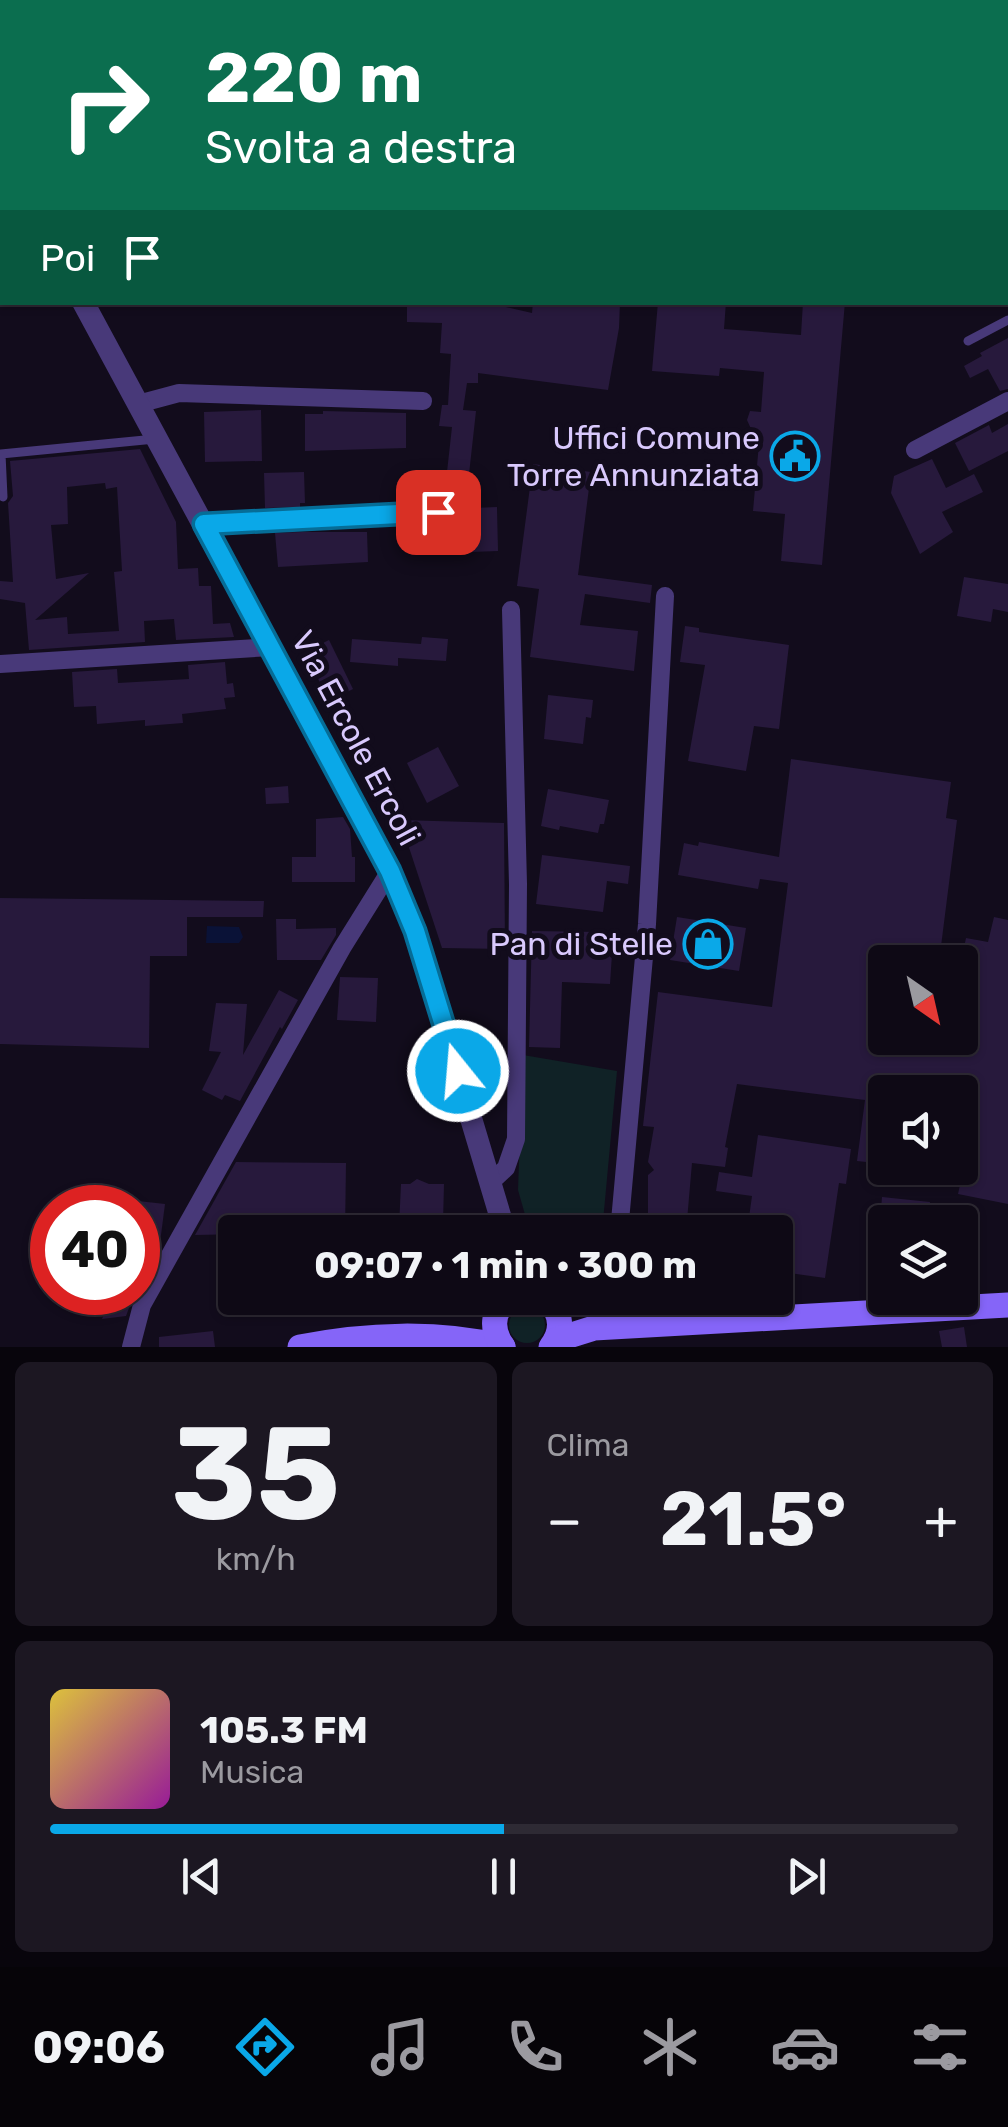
<!DOCTYPE html>
<html lang="it">
<meta charset="utf-8">
<style>
body{margin:0;font-family:Rubik,sans-serif;background:#1c1722;color:#f1f3f6;height:100vh;display:flex;flex-direction:column;font-size:38px;white-space:nowrap}
*{box-sizing:border-box;margin:0}
p{font-size:32px;color:#9b9aa0}
.icon{flex:none;width:55px;height:55px;fill:none;stroke:currentColor;stroke-width:2;stroke-linecap:round;stroke-linejoin:round}
.map{position:relative;height:1347px;overflow:hidden}
.panel{display:flex;flex-direction:column;gap:15px;padding:15px;background:#08050c;flex:1}
.panel>*{flex:none}
.guide{position:absolute;left:0px;top:0px;width:1010px;height:305px;box-shadow:0 2px 8px #0004,0 0 0 2px #2e2a34;background:#0b6e4f;color:#fff;overflow:hidden}
.needle{width:65px;rotate:146deg}
.buttons{position:absolute;left:868px;top:945px;display:grid;gap:20px}
.buttons a{display:grid;place-items:center;width:110px;height:110px;border-radius:10px;background:#0e0915;box-shadow:0 2px 8px #0004,0 0 0 2px #2e2a34;font-size:50px}
.speed{position:absolute;left:30px;top:1185px;display:flex;gap:20px;font-size:50px;font-weight:700;text-align:center}
.speed>*{display:grid;place-content:center;width:130px;height:130px;border-radius:50%;background:#0e0915;box-shadow:0 2px 8px #0004,0 0 0 2px #2e2a34;line-height:1}
.speed .limit{border:15px solid #d22;background:#fff;color:#111}
.pin{position:absolute;display:grid;place-items:center;width:85px;height:85px;color:#fff;margin:-42px;border-radius:20px;box-shadow:0 5px 15px #0006}
.me{position:absolute;width:110px;margin:-55px;rotate:343deg;stroke-linejoin:round;filter:drop-shadow(0 0 8px #0008)}
.turn{display:flex;align-items:center;gap:35px;height:210px;padding:0 40px;font-size:45px}
.turn .icon{width:130px;height:130px;stroke-width:2.5}
.turn b{display:block;font-size:70px;line-height:85px}
.then{display:flex;align-items:center;height:95px;padding:0 40px;background:#0003;gap:20px;font-size:38px}
.big{font-size:75px;font-weight:700;line-height:1.1}
.panel .tile{flex:1;display:flex;flex-direction:column;justify-content:center;gap:15px;min-width:0;padding:0 35px;border-radius:15px;background:#1c1722}
.panel .dial{align-items:center;gap:0}
.dial b{font-size:130px;line-height:1}
.song{display:flex;align-items:center;gap:30px}
.cover{width:120px;height:120px;border-radius:15px;background:linear-gradient(135deg,hsl(50 70% 55%),hsl(300 70% 35%))}
.played{height:10px;border-radius:5px;background:linear-gradient(90deg,#0aa8e8 50%,#2e2a34 50%)}
.keys{display:flex;justify-content:space-around;direction:ltr}
.heat{display:flex;justify-content:space-between;align-items:center;font-size:55px;direction:ltr}
.panel .tiles{flex:1;display:grid;gap:15px;grid-template-columns:1fr 1fr}
.tile:last-child{grid-column:span 2}
.trip{position:absolute;left:218px;top:1215px;width:575px;height:100px;border-radius:10px;background:#0e0915;box-shadow:0 2px 8px #0004,0 0 0 2px #2e2a34;font-weight:700;line-height:100px;text-align:center}
.tab-bar{display:flex;height:160px;justify-content:space-around;align-items:center;background:#060408;color:#9b9aa0}
.tab-bar .icon{width:70px;height:70px}
.tab-bar .on{color:#0aa8e8}
.tab-bar b{font-size:45px;color:#f1f3f6}
.map>svg:first-child{display:block}
</style>
<div class="map">
<svg width="1008" height="1347" viewBox="0 0 1008 1347">
<rect width="100%" height="100%" fill="#120c1c"/>
<g fill="#102226">
<path d="M523,1055L617,1071L602,1232H530L518,1190Z"/>
<circle cx="527" cy="1325" r="18"/>
</g>
<path fill="#0a1237" d="M207,926L239,927L243,937L239,943H206Z"/>
<g fill="#27193c" fill-rule="evenodd">
<path d="M407,302H484L532,313L533,302H620L619,328L608,390L478,373V383H467L463,410L476,411L469,474L447,472L452,427L439,426L442,405H448L451,354L440,353L442,323L407,322Z"/>
<path d="M658,302H726L724,329L801,335L803,302H845L822,565L781,561L785,514L753,511L760,432L752,431L747,420L750,411L761,412L764,372L720,368L719,376L652,371Z"/>
<path d="M1008,338V389L1000,391L988,369L970,378L964,366L982,356L980,353Z"/>
<path d="M261,410L262,461L205,462L204,412Z"/>
<path d="M323,411L406,413V448L305,451V414H323Z"/>
<path d="M1008,424V451L969,471L955,443L989,425L992,433Z"/>
<path d="M140,449L176,522L178,569L198,568L199,586H211L213,624L230,623L234,637L176,640L174,619L144,621L145,642L29,650L25,603L0,599V581L13,582L8,503L13,496L10,461ZM105,483L106,489L117,487L122,571L114,572L119,631L68,634L67,617L35,620L89,573L56,579L51,525L68,524L67,487Z"/>
<path d="M932,459L946,488L974,474L983,492L942,512L953,532L920,554L891,493L894,476Z"/>
<path d="M533,464L591,472L578,575L652,585L650,603L585,594L580,625L638,631L634,671L530,657L539,589L517,586Z"/>
<path d="M304,472L305,503H300V507L265,508L264,473Z"/>
<path d="M497,507L498,551L445,553L444,528H450V509Z"/>
<path d="M302,532H367L368,562L278,567L275,533Z"/>
<path d="M964,577L1008,584V612L993,609L991,622L957,616Z"/>
<path d="M685,626L699,628V632L789,645L779,729L754,726L746,771L688,761L705,665L680,662Z"/>
<path d="M422,637L448,639L446,661L398,658V666L350,662L352,639L421,644Z"/>
<path d="M329,640L353,689L329,701L305,652Z"/>
<path d="M225,662L227,684L233,683L235,697L224,698L226,709L182,714L183,723L145,726V720L97,724L96,706L74,707L72,672L117,669L118,683L189,679L188,665Z"/>
<path d="M548,695L593,700L591,718L586,717L583,744L544,739Z"/>
<path d="M438,747L459,786L427,803L407,763Z"/>
<path d="M791,759L951,782L946,818L957,820L939,962H885V1038H960V999L968,962H961L966,938L988,942L994,917L1008,920V1204L958,1194L965,1162H960V1092H885V1164L857,1161L865,1100L737,1084L725,1147L728,1148L725,1167L692,1163L686,1232H643L645,1217L648,1218V1175L654,1170L648,1162L654,1127L643,1126L658,992L772,1007L788,883L760,879L758,889L678,875L684,843L698,846L699,842L779,857Z"/>
<path d="M288,786L289,803L266,804L265,788Z"/>
<path d="M548,789L609,800L604,824H600L598,833L560,826L559,830L541,826Z"/>
<path d="M343,817L350,829L352,857H355V882H292V857H316V819Z"/>
<path d="M400,820L504,823L505,949L442,948Z"/>
<path d="M542,855L630,866L628,884L607,881L603,912L536,904Z"/>
<path d="M0,898L264,901L263,917H187V956H150L149,1048L0,1044Z"/>
<path d="M677,917L746,928L739,971L670,960Z"/>
<path d="M276,919H296V929L336,928V935L321,960H277Z"/>
<path d="M532,931L600,932V938L613,939L610,984L562,982L560,1048L529,1047Z"/>
<path d="M340,977L378,978L376,1022L337,1020Z"/>
<path d="M279,990L298,1000L282,1029L280,1027L240,1101L225,1095L222,1100L202,1090L221,1052L209,1051L216,1003L247,1004L243,1055Z"/>
<path d="M758,1135L851,1149L846,1184L839,1183L825,1278L775,1271V1232H747L752,1196L716,1191L719,1172L752,1177Z"/>
<path d="M236,1162L346,1163L345,1232L195,1235Z"/>
<path d="M417,1179L429,1184H444L443,1223L433,1232H404V1227H399L401,1184H410Z"/>
<path d="M72,1192L116,1199V1208H70Z"/>
<path d="M882,1197L930,1202L927,1222H880Z"/>
<path d="M138,1201L165,1204L161,1235L138,1287Z"/>
<path d="M114,1292H135L126,1316L102,1319Z"/>
<path d="M964,1327L967,1347H942L939,1331Z"/>
<path d="M213,1331L215,1347H159V1337Z"/>
</g>
<g fill="none" stroke-linecap="round" stroke-linejoin="round">
<g stroke="#483979" stroke-width="9">
<path d="M968,341L1008,320"/>
<path d="M3,497L1,454L155,439"/>
</g>
<g stroke="#483979" stroke-width="18">
<path d="M244,2L245,0"/>
<path d="M467,2V0"/>
<path d="M138,404L179,393L423,401"/>
<path d="M915,450L1008,401"/>
<path d="M204,524L438,512"/>
<path d="M0,664L271,647"/>
<path d="M491,1182L506,1168L516,1139L518,884L511,610"/>
<path d="M619,1232L647,924L665,596"/>
<path d="M610,1328L612,1298"/>
<path d="M131,1347L142,1305L342,948L390,871"/>
</g>
<g stroke="#483979" stroke-width="22">
<path d="M853,0L855,2"/>
<path d="M1002,0L1008,1"/>
<path d="M936,2L946,0"/>
<path d="M0,46L2,65"/>
<path d="M1008,292V293"/>
<path d="M83,302L390,871L415,931L505,1232"/>
</g>
<g stroke="#8565f8" stroke-width="25">
<path d="M546,1298C562,1312 564,1330 551,1347"/>
<path d="M556,1340L594,1328L1008,1305"/>
<path d="M300,1347C365,1334 439,1331 503,1347"/>
<path d="M503,1347C491,1330 491,1312 508,1298"/>
</g>
<g stroke="#0aa8e8" stroke-width="5" stroke-dasharray="15 12" stroke-linecap="butt">
<path d="M892,0L893,2"/>
<path d="M1008,218V219"/>
<path d="M1008,239V240"/>
</g>
</g>
<g fill="none" stroke-linecap="round" stroke-linejoin="round">
<g stroke="#066d97" stroke-width="25">
<path id="route" d="M438,512L204,524L390,871L415,931L458,1071"/>
</g>
<use href="#route" stroke="#0aa8e8" stroke-width="18"/>
</g>
<defs>
<g id="civic-ring" transform="scale(2.5)"><circle r="9.5" fill="#120c1c" stroke="#0aa8e8" stroke-width="1.5"/><path d="M-.6-6.5H3V-4.5H.6V-3L4-1V1h2V6H-6V1h2V-1L-.6-3ZM-1.2 2.5V6h2.4V2.5Z" fill="#0aa8e8"/></g>
<g id="shop-ring" transform="scale(2.5)"><circle r="9.5" fill="#120c1c" stroke="#0aa8e8" stroke-width="1.5"/><path d="M-5-2.5h2.3a2.7 3.5 0 0 1 5.4 0H5L5.5 6h-11ZM-1.5-2.5h3a1.5 2.3 0 0 0-3 0Z" fill="#0aa8e8"/></g>
</defs>
<g fill-rule="evenodd">
<use href="#civic-ring" x="795" y="456"/>
<use href="#shop-ring" x="708" y="944"/>
</g>
<g text-anchor="middle" dominant-baseline="central" stroke-width="10" stroke-linejoin="round" paint-order="stroke">
<g font-size="32" fill="#d9c9fd" stroke="#120c1c" text-anchor="end">
<text x="760" y="438">Uffici Comune<tspan x="760" dy="37">Torre Annunziata</tspan></text>
<text x="673" y="944">Pan di Stelle</text>
</g>
<g font-size="32" fill="#d9c9fd" stroke="#120c1c">
<text transform="translate(356 738) rotate(62)">Via Ercole Ercoli</text>
</g>
</g>
</svg>
<div class="buttons">
<a><svg class="needle" viewBox="-14 -14 28 28"><path d="M0-13l5 13h-10z" fill="#e53935"/><path d="M0 13l5-13h-10z" fill="#9b9aa0"/></svg></a>
<a><svg class="icon" aria-label="sound" viewBox="0 0 24 24"><path d="M4 9h4l5-4v14l-5-4H4zM17 9q2 3 0 6"/></svg></a>
<a><svg class="icon" aria-label="layers" viewBox="0 0 24 24"><path d="M12 4l9 5-9 5-9-5zM3 14l9 5 9-5"/></svg></a>
</div>
<div class="speed"><div class="limit">40</div></div>
<div class="pin" style="left:438px;top:512px;background:#d93025"><svg class="icon" aria-label="arrive" viewBox="0 0 24 24"><path d="M6 21V4h12l-3 4 3 4H6"/></svg></div>
<svg class="me" style="left:458px;top:1071px" viewBox="-20 -20 40 40"><circle r="17" fill="#0aa8e8" stroke="#fff" stroke-width="3"/><path d="M0-11L8 9 0 5-8 9z" fill="#fff"/></svg>
<div class="trip">09:07 · 1 min · 300 m</div>
<div class="guide">
<div class="turn"><svg class="icon" aria-label="right" viewBox="0 0 24 24"><path d="M7 20v-9h11M14 6l5 5-5 5"/></svg><div><b>220 m</b>Svolta a destra</div></div>
<div class="then">Poi<svg class="icon" aria-label="arrive" viewBox="0 0 24 24"><path d="M6 21V4h12l-3 4 3 4H6"/></svg></div>
</div>
</div>
<section class="panel">
<div class="tiles">
<div class="tile dial"><b>35</b><p>km/h</p></div>
<div class="tile"><p>Clima</p>
<div class="heat"><a>−</a><b class="big">21.5°</b><a>+</a></div>
</div>
<div class="tile">
<div class="song"><i class="cover"></i><div><b>105.3 FM</b><p>Musica</p></div></div>
<div class="played"></div>
<div class="keys"><svg class="icon" aria-label="previous" viewBox="0 0 24 24"><path d="M18 5L8 12l10 7zM5 5v14"/></svg><svg class="icon" aria-label="pause" viewBox="0 0 24 24"><path d="M8 5v14M16 5v14"/></svg><svg class="icon" aria-label="next" viewBox="0 0 24 24"><path d="M6 5l10 7-10 7zM19 5v14"/></svg></div>
</div>
</div>
</section>
<nav class="tab-bar">
<b>09:06</b>
<svg class="icon on" aria-label="directions" viewBox="0 0 24 24"><path d="M12 3l9 9-9 9-9-9zM9 14v-3h6M13 9l2 2-2 2"/></svg>
<svg class="icon" aria-label="music" viewBox="0 0 24 24"><path d="M9 18V5l10-2v13"/><circle cx="6" cy="18" r="3"/><circle cx="16" cy="16" r="3"/></svg>
<svg class="icon" aria-label="phone" viewBox="0 0 24 24"><path d="M5 4h4l2 5-3 2q2 4 5 5l2-3 5 2v4C11 20 4 13 5 4z"/></svg>
<svg class="icon" aria-label="climate" viewBox="0 0 24 24"><path d="M12 3v18M4 7l16 10M4 17L20 7"/></svg>
<svg class="icon" aria-label="car" viewBox="0 0 24 24"><path d="M5 17H2v-5l4-1 3-4h7l3 4 3 1v5h-3M9 17h6M6 11h13"/><circle cx="7" cy="17" r="2"/><circle cx="17" cy="17" r="2"/></svg>
<svg class="icon" aria-label="filters" viewBox="0 0 24 24"><path d="M4 7h16M4 17h16"/><circle cx="9" cy="7" r="2"/><circle cx="15" cy="17" r="2"/></svg>
</nav>
